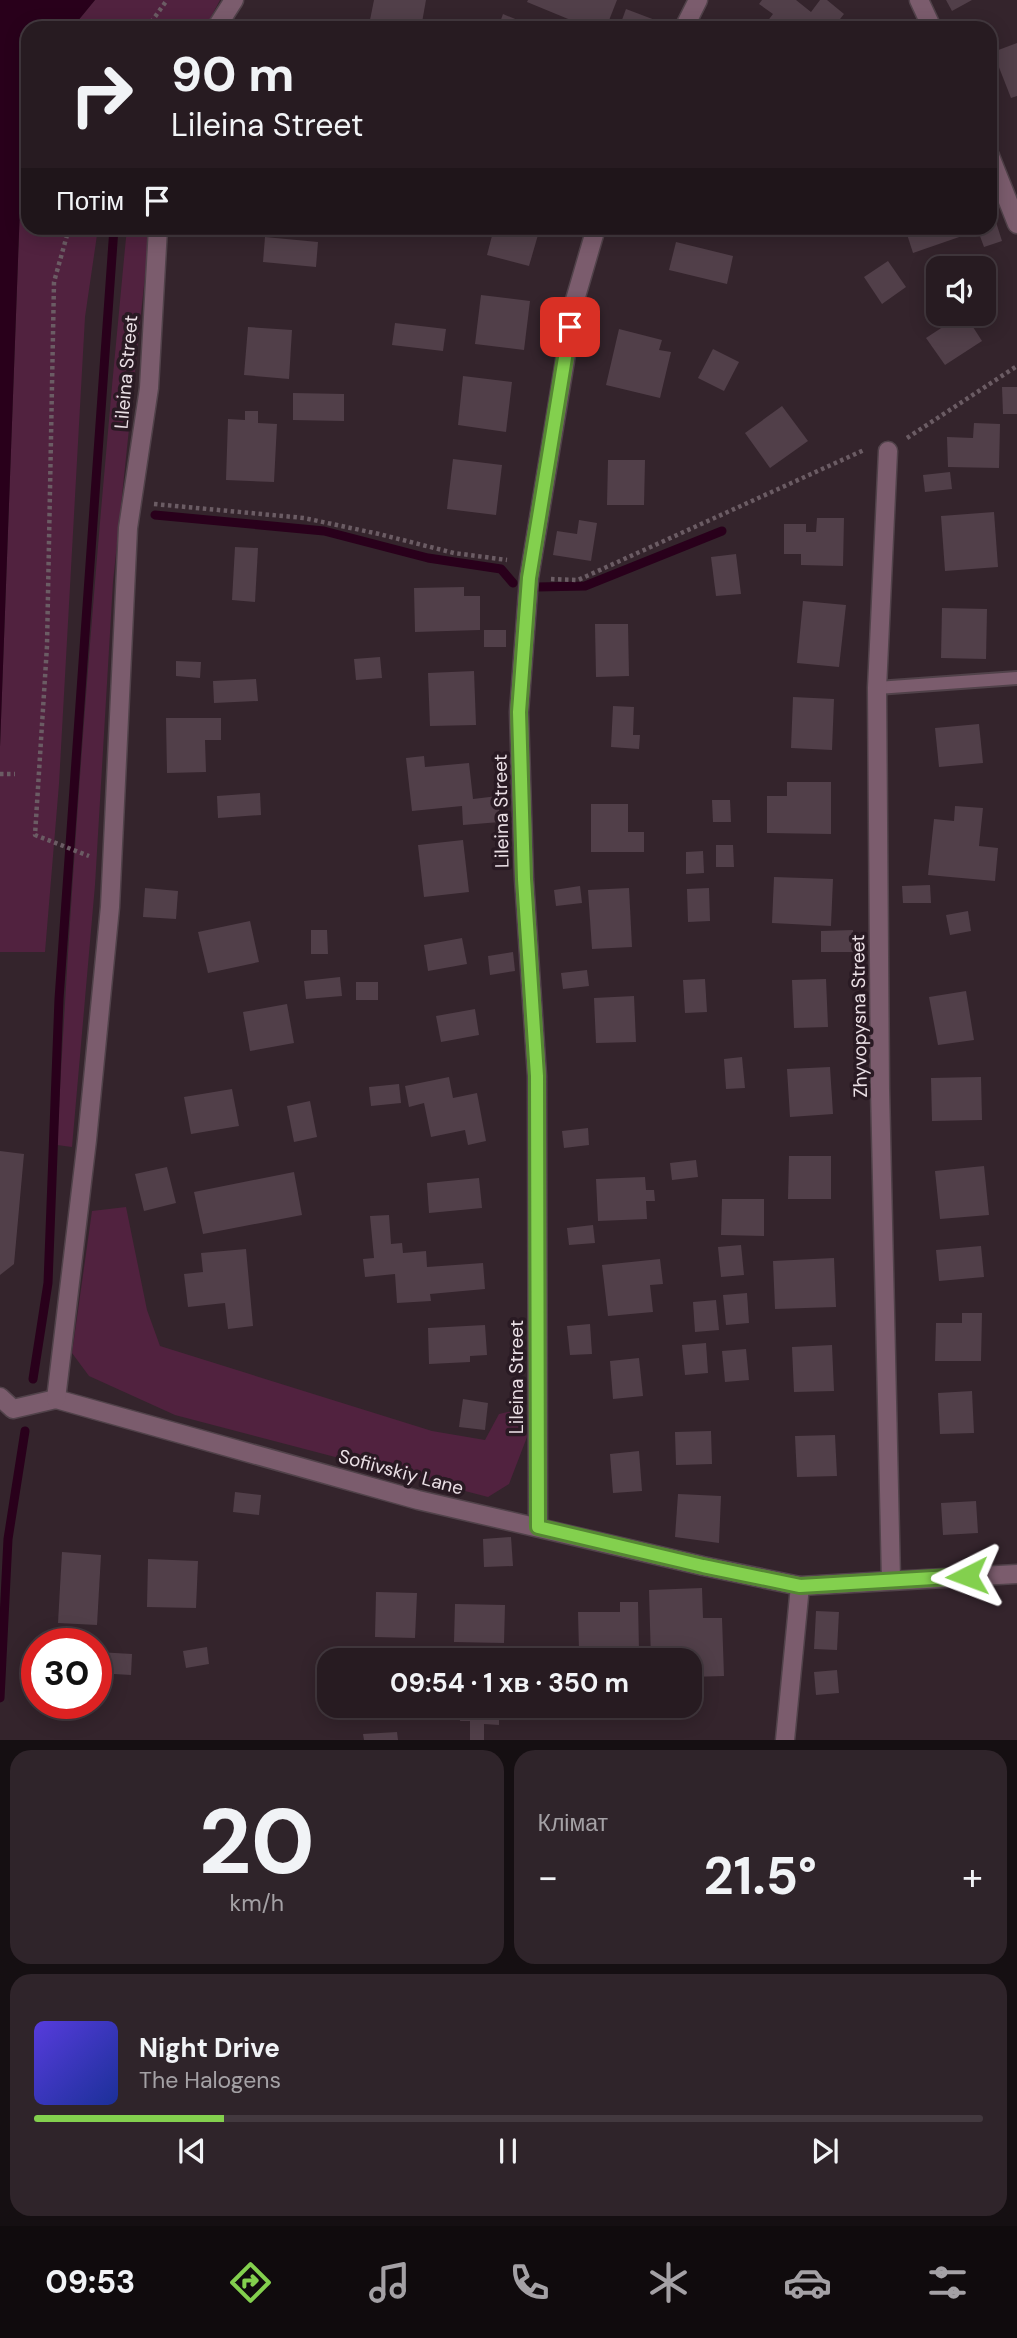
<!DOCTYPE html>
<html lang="uk">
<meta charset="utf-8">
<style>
body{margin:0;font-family:"DM Sans",sans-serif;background:#2f242a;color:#f1f3f6;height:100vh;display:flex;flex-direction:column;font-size:26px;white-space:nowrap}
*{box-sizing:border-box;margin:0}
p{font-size:23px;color:#a4a1a5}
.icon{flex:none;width:38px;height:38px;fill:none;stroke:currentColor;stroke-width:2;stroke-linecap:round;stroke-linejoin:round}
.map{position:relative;height:1740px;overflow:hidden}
.panel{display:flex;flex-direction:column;gap:10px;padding:10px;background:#150f12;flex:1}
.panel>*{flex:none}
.hud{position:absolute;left:21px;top:21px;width:976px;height:214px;border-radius:21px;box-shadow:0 4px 18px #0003,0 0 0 2px #43393f;background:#271b21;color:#f1f3f6;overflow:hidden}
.fabs{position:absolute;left:926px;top:256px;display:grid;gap:14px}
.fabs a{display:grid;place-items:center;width:70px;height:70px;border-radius:14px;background:#271b21;box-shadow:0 4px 18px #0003,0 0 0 2px #43393f;font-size:35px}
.speed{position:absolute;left:21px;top:1628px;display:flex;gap:14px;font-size:35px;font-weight:700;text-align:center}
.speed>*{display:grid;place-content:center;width:91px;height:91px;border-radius:50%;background:#271b21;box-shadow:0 4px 18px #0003,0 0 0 2px #43393f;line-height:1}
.speed .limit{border:10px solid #d22;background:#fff;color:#111}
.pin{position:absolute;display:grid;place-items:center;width:60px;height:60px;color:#fff;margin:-30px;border-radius:14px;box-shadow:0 4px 10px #0006}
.me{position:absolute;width:77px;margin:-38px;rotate:267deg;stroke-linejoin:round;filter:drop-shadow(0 0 5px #0008)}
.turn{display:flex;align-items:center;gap:24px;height:147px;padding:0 35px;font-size:32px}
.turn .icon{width:91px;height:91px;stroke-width:2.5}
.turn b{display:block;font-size:49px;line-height:60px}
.then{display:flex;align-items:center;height:66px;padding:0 35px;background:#0003;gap:14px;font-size:26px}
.big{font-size:52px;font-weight:700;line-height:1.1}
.panel .widget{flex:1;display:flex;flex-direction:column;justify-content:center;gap:10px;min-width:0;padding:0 24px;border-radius:21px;background:#2f242a}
.panel .dial{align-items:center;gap:0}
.dial b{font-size:91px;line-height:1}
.song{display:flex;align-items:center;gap:21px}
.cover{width:84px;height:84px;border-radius:10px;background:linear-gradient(135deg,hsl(250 70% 55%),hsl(230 70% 35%))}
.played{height:7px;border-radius:4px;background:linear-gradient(90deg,#83d04e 20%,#43393f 20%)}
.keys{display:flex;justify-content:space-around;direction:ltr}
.heat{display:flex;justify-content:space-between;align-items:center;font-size:38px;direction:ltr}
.panel .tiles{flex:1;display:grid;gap:10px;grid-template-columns:1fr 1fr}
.widget:last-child{grid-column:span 2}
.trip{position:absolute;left:317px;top:1648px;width:385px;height:70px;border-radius:21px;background:#271b21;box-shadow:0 4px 18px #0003,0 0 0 2px #43393f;font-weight:700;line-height:70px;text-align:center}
.tab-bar{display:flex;height:112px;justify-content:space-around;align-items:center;background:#100b0d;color:#a4a1a5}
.tab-bar .icon{width:49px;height:49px}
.tab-bar .current{color:#83d04e}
.tab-bar b{font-size:32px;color:#f1f3f6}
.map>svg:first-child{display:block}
</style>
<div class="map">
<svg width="1017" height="1740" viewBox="0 0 1017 1740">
<rect width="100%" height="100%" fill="#34242c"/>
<g fill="#51223f">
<path d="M95,0H220L205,28H72Z"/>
<path d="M28,156V228H98L85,317L59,784L45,952H0V747L21,179Z"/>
<path d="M127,228H150L113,582L95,885L72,1147L57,1145C73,839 97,533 127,228Z"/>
<path d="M126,1207L147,1310L160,1346L432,1431L485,1440L499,1414L522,1409L527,1437L509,1484L488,1497L175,1415L89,1376L72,1353L92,1211Z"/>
</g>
<path fill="#29001b" d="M0,0H95L72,28H28V156L21,179L0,747Z"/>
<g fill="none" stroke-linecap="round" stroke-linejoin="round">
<g stroke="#29001b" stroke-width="9">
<path d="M155,515L324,531L428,558L501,569L513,583"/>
<path d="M537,587L585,586L722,531"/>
<path d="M33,1379L48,1283L59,999L114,228"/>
<path d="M0,1698L8,1539L25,1431"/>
</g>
</g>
<g fill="#513f49">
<path d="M374,0H426L421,28H406L370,20Z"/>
<path d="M528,0H617L606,28H590L527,2Z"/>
<path d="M762,0H796L811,12L820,0H827L844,14L833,28H765L763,27L773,14L759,4Z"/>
<path d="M946,0H972L952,11Z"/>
<path d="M626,9L655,20L652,28H619Z"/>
<path d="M503,14L520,21L517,28H498Z"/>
<path d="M1017,43V96L1011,98L993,52Z"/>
<path d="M995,219L1002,241L984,247L977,228H990V221Z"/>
<path d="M494,228H540L529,266L487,255Z"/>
<path d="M905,228H962L965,235L913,253Z"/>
<path d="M265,237L318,242L316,267L263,262Z"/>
<path d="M676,242L733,256L727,284L669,270Z"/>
<path d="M888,261L906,287L882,304L864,277Z"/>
<path d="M481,295L530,301L524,350L475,344Z"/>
<path d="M964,313L982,341L945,365L926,338Z"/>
<path d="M395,323L446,329L443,351L392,345Z"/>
<path d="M248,327L292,330L289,379L244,375Z"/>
<path d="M619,329L662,340L659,350L671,352L660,398L606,385Z"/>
<path d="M713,349L739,362L724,391L698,378Z"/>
<path d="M463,376L512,382L506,432L458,425Z"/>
<path d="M1002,387H1017V414H1003Z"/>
<path d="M293,393L344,394V421L293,420Z"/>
<path d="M782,406L808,441L770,468L745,433Z"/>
<path d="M245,411H258V423L277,424L274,482L226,480L228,419L245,420Z"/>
<path d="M974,423L1000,424L999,468L948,467L947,437L973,438Z"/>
<path d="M453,459L502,465L496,515L447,509Z"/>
<path d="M608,460H645L644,505H607Z"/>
<path d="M950,472L952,489L925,492L923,475Z"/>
<path d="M994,512L998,567L945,571L941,516Z"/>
<path d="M817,518H844L843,566L801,565V554H784V524H806V532H816Z"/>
<path d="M579,520L597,523L591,561L553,555L557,531L577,534Z"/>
<path d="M235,547L258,548L255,602L232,600Z"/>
<path d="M736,554L741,594L716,596L711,557Z"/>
<path d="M464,587V596H480V630L415,632L414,588Z"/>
<path d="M803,601L846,605L839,667L797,663Z"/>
<path d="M942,608L987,609L986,659L941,658Z"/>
<path d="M595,624H628L629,676L596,677Z"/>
<rect x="484" y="630" width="22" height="17"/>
<path d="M380,657L382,678L356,680L354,659Z"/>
<path d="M176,661L201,662L200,678L176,676Z"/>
<path d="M474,671L476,725L430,726L428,673Z"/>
<path d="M256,679L258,701L214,703L213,681Z"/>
<path d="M793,697L834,699L832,750L791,748Z"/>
<path d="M613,706L634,707L633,735H640L639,749L611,747Z"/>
<path d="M166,718H221V740H205L206,772L167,773Z"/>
<path d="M979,724L983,763L939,767L935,728Z"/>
<path d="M424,756L425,767L469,763L473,799L498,796L500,822L463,825L462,806L412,811L406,758Z"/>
<path d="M787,782H831V834L767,833V796H787Z"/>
<path d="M260,793L261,815L218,818L217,796Z"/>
<path d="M712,800H730L731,822H713Z"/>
<path d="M591,804H628V832H644V852H591Z"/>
<path d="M955,806L983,808L979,846L998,848L995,881L928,875L934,819L954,821Z"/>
<path d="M463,840L469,892L424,897L418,845Z"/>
<path d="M716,845H733L734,867H716Z"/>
<path d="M703,851L704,873L686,874V852Z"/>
<path d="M774,877L833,879L831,926L772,923Z"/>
<path d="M930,885L931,903H903L902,886Z"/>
<path d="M580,886L582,903L556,906L554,890Z"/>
<path d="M145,888L178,891L176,919L143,917Z"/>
<path d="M629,888L632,947L592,949L588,890Z"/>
<path d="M709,888L710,921L688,922L687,889Z"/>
<path d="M968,911L971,931L950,935L946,915Z"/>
<path d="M250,921L259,962L208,973L198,932Z"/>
<path d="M311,930H327L328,954H311Z"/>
<path d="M853,930L854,952H821V931Z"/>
<path d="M462,938L467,964L428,971L424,945Z"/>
<path d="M513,952L515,971L490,975L488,956Z"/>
<path d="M587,970L589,986L563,989L561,973Z"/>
<path d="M340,977L342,996L306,999L304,981Z"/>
<path d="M705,979L707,1012L685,1013L683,980Z"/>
<path d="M826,979L828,1027L794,1028L792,980Z"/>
<rect x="356" y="982" width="22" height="18"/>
<path d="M966,991L974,1040L938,1045L929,997Z"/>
<path d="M634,996L636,1042L596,1043L594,998Z"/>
<path d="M287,1004L294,1043L250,1051L243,1012Z"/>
<path d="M475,1009L479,1035L441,1042L436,1016Z"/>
<path d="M742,1057L745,1088L726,1089L724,1059Z"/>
<path d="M830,1067L833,1114L790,1117L787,1069Z"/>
<path d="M449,1077L453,1098L477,1093L486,1141L468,1145L465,1130L431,1137L424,1103L409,1107L405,1086Z"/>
<path d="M981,1077L982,1120L932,1121L931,1078Z"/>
<path d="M399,1084L401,1103L371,1106L369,1087Z"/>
<path d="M232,1089L239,1126L191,1134L184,1097Z"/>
<path d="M310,1101L317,1137L294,1142L287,1106Z"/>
<path d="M588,1128L589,1145L564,1148L562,1131Z"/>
<path d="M0,1151L24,1154L14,1264L0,1275Z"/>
<path d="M789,1156H831V1199H788Z"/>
<path d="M696,1160L698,1177L672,1180L670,1163Z"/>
<path d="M984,1166L989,1215L940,1219L935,1171Z"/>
<path d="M167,1167L176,1203L144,1211L135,1174Z"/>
<path d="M294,1172L302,1215L203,1234L194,1192Z"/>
<path d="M645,1177L646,1190H654L655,1201H646L647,1219L598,1221L596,1179Z"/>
<path d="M479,1178L482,1208L429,1213L427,1183Z"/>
<path d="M722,1199H764V1236L721,1235Z"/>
<path d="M389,1215L391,1244L402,1243L403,1253L426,1251L427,1267L483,1263L485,1289L430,1294L431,1301L397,1303L395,1274L365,1277L363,1259L374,1258L370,1216Z"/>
<path d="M593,1225L595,1243L569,1245L567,1228Z"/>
<path d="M741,1245L744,1275L721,1277L718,1247Z"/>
<path d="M981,1246L984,1277L939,1281L936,1250Z"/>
<path d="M246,1249L253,1326L228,1329L225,1303L188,1307L184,1274L203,1272L201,1253Z"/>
<path d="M834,1258L836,1307L775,1309L773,1261Z"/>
<path d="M660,1259L663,1284L650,1285L653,1312L608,1316L602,1265Z"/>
<path d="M747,1293L749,1323L726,1325L723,1295Z"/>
<path d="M716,1300L719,1330L695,1332L693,1302Z"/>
<path d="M962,1313H982L981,1361H935L936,1323H962Z"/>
<path d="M590,1324L592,1354L570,1355L567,1326Z"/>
<path d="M485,1325L487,1355L470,1356V1362L429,1364L428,1328Z"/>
<path d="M706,1343L708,1373L685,1375L682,1345Z"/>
<path d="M832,1345L834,1391L794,1392L792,1347Z"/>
<path d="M746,1349L749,1380L725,1382L722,1351Z"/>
<path d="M639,1358L643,1396L613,1399L610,1361Z"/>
<path d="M972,1391L974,1433L940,1434L938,1393Z"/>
<path d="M463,1399L488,1403L485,1430L459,1427Z"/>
<path d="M711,1431L712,1464L676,1465L675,1432Z"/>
<path d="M835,1435L837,1476L797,1477L795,1436Z"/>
<path d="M639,1451L642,1491L613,1493L610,1454Z"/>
<path d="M235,1492L261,1495L259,1515L233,1512Z"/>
<path d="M678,1494L721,1496L719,1543L675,1537Z"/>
<path d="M976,1501L978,1533L943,1535L941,1503Z"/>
<path d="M511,1537L513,1566L484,1567L483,1539Z"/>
<path d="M62,1552L101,1555L97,1625L58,1623Z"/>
<path d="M148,1559L198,1561L196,1608L147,1607Z"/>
<path d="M702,1588L703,1618H722L724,1676L690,1677V1661H651L649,1590Z"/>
<path d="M376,1592L417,1593L415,1638L375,1637Z"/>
<path d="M620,1602H638L639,1651H579L578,1612H620Z"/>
<path d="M455,1604L505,1605L504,1643L454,1642Z"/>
<path d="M816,1611L839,1612L837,1650L814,1649Z"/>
<path d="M207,1647L209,1664L186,1668L183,1651Z"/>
<path d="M98,1652L132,1654L131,1675L97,1673Z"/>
<path d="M837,1670L839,1693L816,1695L814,1672Z"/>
<path d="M461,1706H499V1725L484,1724V1740H470V1721H460Z"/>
<path d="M397,1732L398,1740H364L363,1734Z"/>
</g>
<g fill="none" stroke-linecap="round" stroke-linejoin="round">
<g stroke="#51424a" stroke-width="16">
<path id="lane" d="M877,688L1017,678"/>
</g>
<g stroke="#51424a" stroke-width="21">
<g id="street">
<path d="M919,0L932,28"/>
<path d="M216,28L234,0"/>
<path d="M684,28L698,0"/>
<path d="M990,156L1017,224"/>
<path d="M888,451L877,688L880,1089L891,1580"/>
<path d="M0,1397L13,1409L56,1399L418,1500L703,1566L800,1586L1017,1574"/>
<path d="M56,1399L87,1140L110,907L128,528L149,388L158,228"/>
<path d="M538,1527L537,1076L524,879L519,712L529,578L575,300L596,228"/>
<path d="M785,1740L800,1586"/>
</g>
</g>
<g stroke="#6b5c64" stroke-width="4.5" stroke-dasharray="3.5 3.5" stroke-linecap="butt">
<path d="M147,28L167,0"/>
<path d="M69,228L54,282L47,646L35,835L89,856"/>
<path d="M907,438L1017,366"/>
<path d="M154,504L304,518L379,534L454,553L507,560"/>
<path d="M551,579L578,580L864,450"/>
<path d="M0,774H15"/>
</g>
<use href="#lane" stroke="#7b5c6d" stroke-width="12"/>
<use href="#street" stroke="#7b5c6d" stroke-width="18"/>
</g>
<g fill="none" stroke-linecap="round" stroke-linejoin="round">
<g stroke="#558733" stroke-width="18">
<path id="route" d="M570,327L529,578L519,712L524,879L537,1076L538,1527L703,1566L800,1586L967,1576"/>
</g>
<use href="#route" stroke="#83d04e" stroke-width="12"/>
</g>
<g text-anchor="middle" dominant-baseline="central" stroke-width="7" stroke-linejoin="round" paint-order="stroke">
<g font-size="19" fill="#eadfe5" stroke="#291a23">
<text transform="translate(126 372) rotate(-85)">Lileina Street</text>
<text transform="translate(501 811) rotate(-91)">Lileina Street</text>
<text transform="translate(859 1016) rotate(-91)">Zhyvopysna Street</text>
<text transform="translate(516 1377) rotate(-90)">Lileina Street</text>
<text transform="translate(401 1472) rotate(15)">Sofiivskiy Lane</text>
</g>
</g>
</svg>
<div class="fabs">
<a><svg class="icon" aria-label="sound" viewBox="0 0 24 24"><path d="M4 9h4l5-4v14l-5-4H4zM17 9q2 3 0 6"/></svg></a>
</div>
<div class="speed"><div class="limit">30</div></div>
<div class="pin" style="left:570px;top:327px;background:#d93025"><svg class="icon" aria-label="arrive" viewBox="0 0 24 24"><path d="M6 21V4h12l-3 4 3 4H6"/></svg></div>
<svg class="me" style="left:967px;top:1576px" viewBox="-20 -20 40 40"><path d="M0-17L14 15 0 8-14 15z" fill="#83d04e" stroke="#fff" stroke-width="4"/></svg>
<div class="trip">09:54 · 1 хв · 350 m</div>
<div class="hud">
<div class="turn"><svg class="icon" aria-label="right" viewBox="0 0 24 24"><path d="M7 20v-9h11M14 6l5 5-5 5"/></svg><div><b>90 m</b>Lileina Street</div></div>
<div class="then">Потім<svg class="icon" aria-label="arrive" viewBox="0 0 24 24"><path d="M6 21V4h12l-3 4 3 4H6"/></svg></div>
</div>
</div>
<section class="panel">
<div class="tiles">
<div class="widget dial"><b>20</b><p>km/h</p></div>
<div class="widget"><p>Клімат</p>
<div class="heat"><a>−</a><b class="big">21.5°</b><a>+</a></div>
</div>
<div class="widget">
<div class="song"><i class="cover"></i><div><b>Night Drive</b><p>The Halogens</p></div></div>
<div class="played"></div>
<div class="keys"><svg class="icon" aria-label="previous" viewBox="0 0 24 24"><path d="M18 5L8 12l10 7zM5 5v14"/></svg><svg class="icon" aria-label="pause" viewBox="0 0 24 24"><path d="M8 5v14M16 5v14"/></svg><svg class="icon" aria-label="next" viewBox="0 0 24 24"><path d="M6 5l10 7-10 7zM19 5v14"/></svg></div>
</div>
</div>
</section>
<nav class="tab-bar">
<b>09:53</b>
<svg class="icon current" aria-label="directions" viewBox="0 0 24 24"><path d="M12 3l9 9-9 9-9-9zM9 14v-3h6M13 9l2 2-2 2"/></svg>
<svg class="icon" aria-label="music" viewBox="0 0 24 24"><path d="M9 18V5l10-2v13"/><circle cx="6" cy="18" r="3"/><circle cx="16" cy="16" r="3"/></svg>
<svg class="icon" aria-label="phone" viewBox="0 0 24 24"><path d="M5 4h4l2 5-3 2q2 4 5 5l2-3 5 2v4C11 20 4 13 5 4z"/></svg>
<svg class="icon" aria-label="climate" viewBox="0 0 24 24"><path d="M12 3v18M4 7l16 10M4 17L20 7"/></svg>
<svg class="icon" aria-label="car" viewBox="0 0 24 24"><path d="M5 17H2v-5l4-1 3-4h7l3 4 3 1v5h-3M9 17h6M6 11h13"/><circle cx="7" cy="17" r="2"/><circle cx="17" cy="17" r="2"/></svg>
<svg class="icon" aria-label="filters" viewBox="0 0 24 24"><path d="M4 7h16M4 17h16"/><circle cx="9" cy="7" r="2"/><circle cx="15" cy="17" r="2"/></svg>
</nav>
